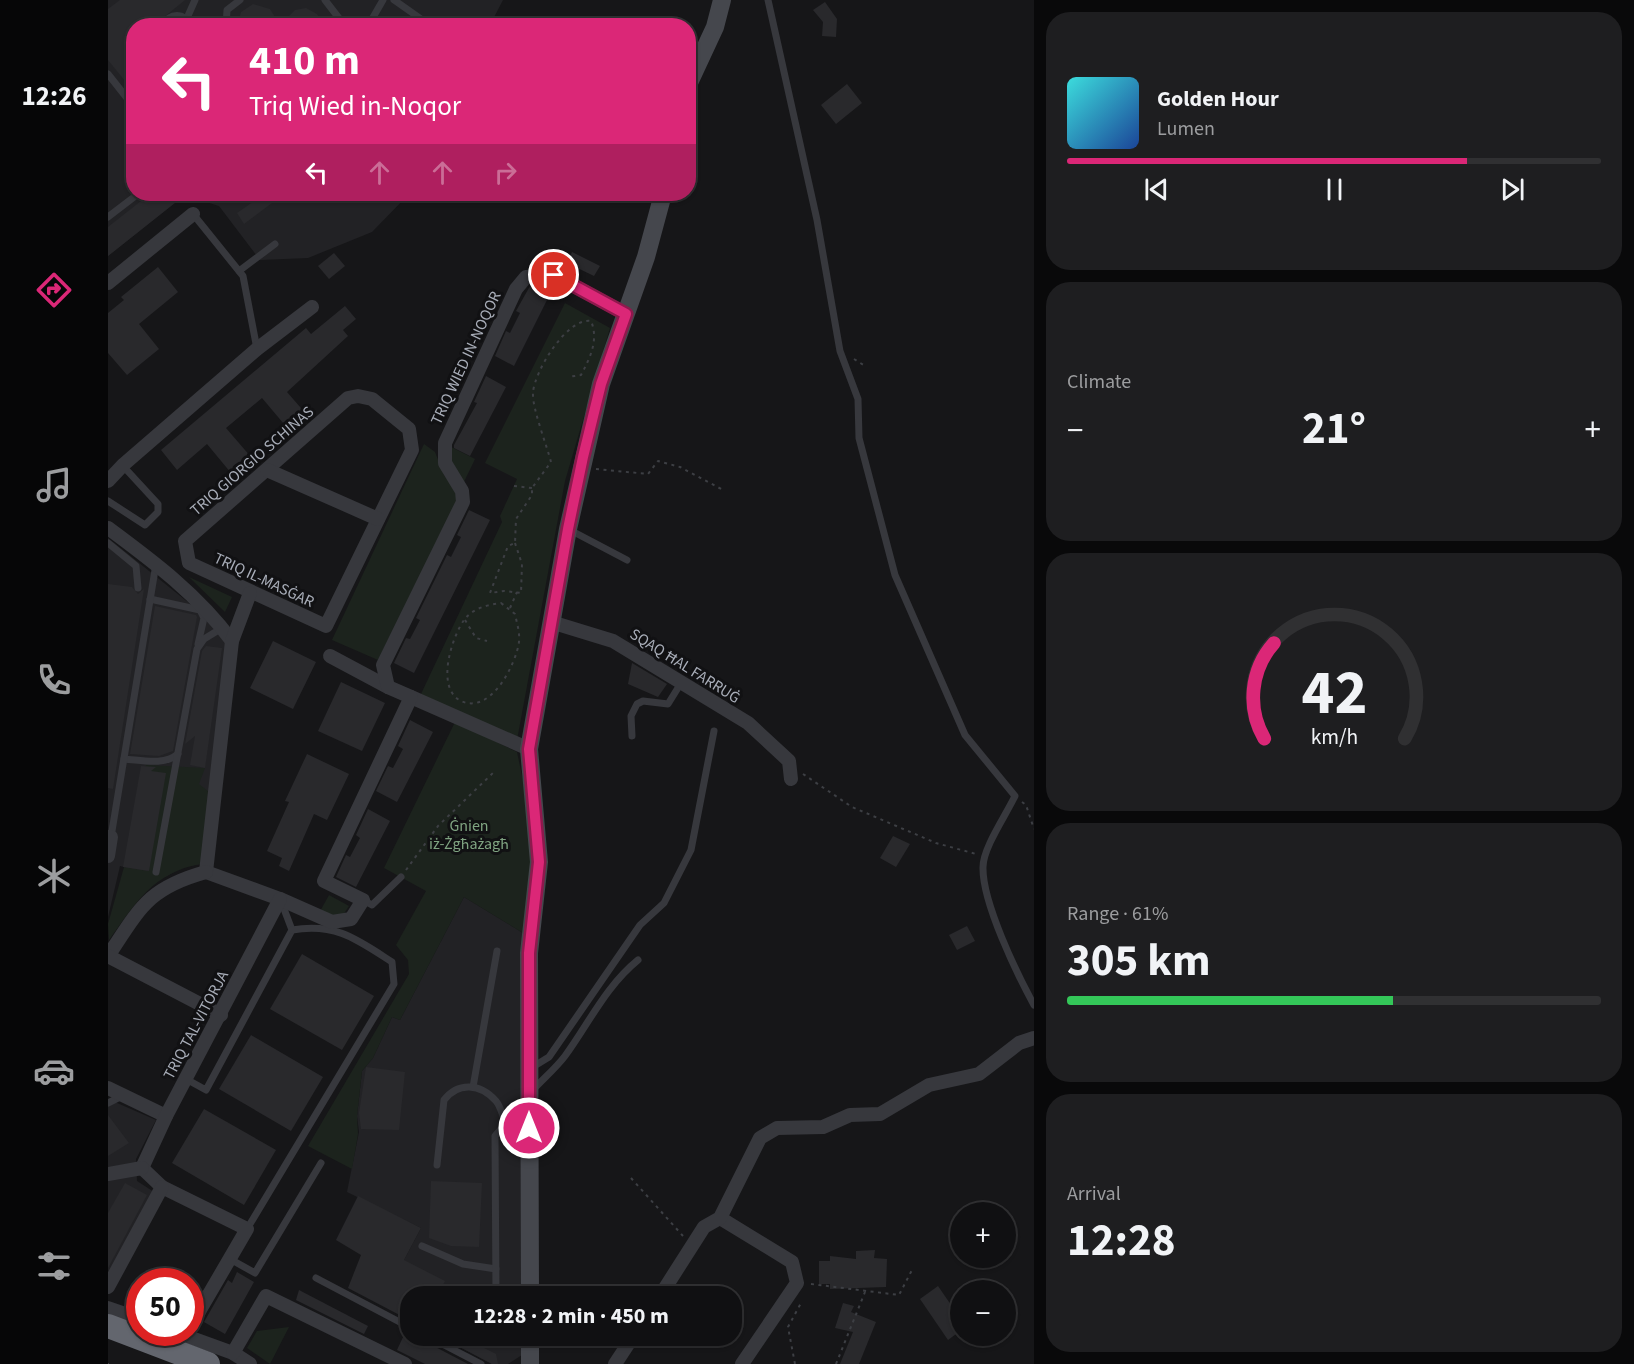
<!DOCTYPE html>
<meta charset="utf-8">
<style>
body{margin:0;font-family:"Source Sans 3",sans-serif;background:#1e1e20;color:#f1f3f6;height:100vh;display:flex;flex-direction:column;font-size:22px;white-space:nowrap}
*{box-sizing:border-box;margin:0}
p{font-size:20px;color:#9c9d9f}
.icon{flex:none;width:33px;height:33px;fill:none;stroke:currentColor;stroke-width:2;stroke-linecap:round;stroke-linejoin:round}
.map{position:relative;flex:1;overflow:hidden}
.sheet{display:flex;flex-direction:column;gap:12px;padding:12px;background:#09090a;width:600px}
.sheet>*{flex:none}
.top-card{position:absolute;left:18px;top:18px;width:570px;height:183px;border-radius:24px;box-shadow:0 2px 4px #0004,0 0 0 2px #303032;background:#db2777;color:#fff;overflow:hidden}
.fabs{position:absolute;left:842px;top:1202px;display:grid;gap:12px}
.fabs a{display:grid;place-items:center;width:66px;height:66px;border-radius:50%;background:#101012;box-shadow:0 2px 4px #0004,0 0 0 2px #303032;font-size:30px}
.speed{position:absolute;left:18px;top:1268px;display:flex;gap:12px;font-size:30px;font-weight:700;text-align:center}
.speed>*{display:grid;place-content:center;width:78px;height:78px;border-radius:50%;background:#101012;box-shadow:0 2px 4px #0004,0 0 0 2px #303032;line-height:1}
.speed .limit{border:9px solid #d22;background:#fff;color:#111}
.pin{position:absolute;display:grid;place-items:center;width:51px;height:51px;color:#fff;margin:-26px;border:3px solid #fff;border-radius:50%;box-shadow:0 2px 6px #0007}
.me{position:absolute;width:66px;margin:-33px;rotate:0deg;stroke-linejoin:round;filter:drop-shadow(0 0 4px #0008)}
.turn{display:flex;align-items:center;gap:21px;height:126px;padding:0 24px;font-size:27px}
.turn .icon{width:78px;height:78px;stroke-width:2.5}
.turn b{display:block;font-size:42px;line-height:51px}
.lanes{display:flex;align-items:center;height:57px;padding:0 24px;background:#0003;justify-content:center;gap:30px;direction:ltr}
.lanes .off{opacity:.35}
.big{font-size:45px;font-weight:700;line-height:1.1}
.sheet .tile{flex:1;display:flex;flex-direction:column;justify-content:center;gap:9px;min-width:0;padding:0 21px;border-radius:24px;background:#1e1e20}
.sheet .dial{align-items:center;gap:0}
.dial svg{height:156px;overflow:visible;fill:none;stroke:#303032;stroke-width:7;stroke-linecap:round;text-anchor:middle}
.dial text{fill:#f1f3f6;stroke:none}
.song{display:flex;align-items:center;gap:18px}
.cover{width:72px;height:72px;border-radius:9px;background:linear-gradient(135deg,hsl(180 70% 55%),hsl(220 70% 35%))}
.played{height:6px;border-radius:3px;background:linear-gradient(90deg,#db2777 75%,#303032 75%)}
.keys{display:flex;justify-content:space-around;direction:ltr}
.heat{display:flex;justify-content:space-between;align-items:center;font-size:33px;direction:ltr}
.charge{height:9px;border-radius:4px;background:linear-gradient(90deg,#34c759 61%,#303032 0)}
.trip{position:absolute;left:292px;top:1286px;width:342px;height:60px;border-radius:24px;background:#101012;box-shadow:0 2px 4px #0004,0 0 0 2px #303032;font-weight:700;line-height:60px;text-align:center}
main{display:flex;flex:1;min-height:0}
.dock{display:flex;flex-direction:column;width:108px;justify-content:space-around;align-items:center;background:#060607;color:#9c9d9f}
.dock .icon{width:42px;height:42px}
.dock .selected{color:#db2777}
.dock b{font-size:27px;color:#f1f3f6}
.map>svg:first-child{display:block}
</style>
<main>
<nav class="dock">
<b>12:26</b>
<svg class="icon selected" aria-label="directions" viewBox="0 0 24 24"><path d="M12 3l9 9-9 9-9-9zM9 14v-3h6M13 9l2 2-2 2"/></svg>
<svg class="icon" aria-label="music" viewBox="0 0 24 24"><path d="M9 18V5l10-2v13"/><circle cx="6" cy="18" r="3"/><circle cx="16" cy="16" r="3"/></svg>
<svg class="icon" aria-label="phone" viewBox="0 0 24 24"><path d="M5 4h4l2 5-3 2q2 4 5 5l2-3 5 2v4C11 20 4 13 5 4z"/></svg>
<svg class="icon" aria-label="climate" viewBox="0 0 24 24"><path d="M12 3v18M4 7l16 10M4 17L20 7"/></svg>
<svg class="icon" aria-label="car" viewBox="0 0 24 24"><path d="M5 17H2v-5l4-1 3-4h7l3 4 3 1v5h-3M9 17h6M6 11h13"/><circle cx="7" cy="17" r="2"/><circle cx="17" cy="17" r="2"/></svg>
<svg class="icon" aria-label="filters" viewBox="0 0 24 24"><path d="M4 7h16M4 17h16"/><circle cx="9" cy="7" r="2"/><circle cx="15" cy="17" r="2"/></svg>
</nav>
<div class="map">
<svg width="926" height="1364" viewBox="0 0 926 1364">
<rect width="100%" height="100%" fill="#161618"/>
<g fill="#222225">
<path d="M0,0H395L382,25L26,26V194H301L264,232L200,258L152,260L111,206L82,197L72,199L0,256Z"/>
<path d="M0,538L122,636L93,864L75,867L57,877L12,866L0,917Z"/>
<path d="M356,897L415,933L414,1296H303L296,1260L313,1228L239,1192L251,1132L249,1116L254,1071L265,1058L284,1017L292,1020Z"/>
<path d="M0,1099L48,1120L28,1159L29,1181L46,1192L0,1279Z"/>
<path d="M329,1335H414V1355L400,1364H384Z"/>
</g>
<g fill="#1c231d">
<path d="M457,303L502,328L457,481L409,740L313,694L394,522L392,516L409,479L377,463Z"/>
<path d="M316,444L327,452L336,475L347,490L349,501L270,660L224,640Z"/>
<path d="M341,446L367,459L355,484L343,468Z"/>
<path d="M81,577L124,597L117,612Z"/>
<path d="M347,722L409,752L421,809L425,869L415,933L356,897L292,1020L284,1017L265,1058L254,1071L249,1116L250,1134L244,1169L200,1146L301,974L300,960L288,945L318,891L276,868Z"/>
<path d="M38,765L97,768L91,784L100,791L93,864C45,872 27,904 1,940L0,924L16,867L40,871L45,834L23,831Z"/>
<path d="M221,895L241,906L233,918L210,915Z"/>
<path d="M181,1327L162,1364L139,1348L149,1331Z"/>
</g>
<g fill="#29292c">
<path d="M12,0H77L45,26H26V92L0,60V9Z"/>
<path d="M717,2L729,19L728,37L714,36L715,22L705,10Z"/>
<path d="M145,4L162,9L172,25L187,10L198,8L209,14L217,26H129L133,12Z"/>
<path d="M739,84L754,103L728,124L713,105Z"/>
<path d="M42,194H78L0,256V227Z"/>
<path d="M156,194L164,203L136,224L129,213Z"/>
<path d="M464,252L492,266L486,276L459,263Z"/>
<path d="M226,253L237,266L221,279L210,266Z"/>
<path d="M50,267L70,292L31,324L51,349L19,375L0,353V313L16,300L13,297Z"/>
<path d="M422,286L441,296L406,366L387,356L398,331L402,333L412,313L408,311Z"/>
<path d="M237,306L248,319L235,330L240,336L179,392L199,415L181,430L154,398L118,428L143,457L123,473L99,444L69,470L53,450L198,328L203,334Z"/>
<path d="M378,376L398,387L362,456L346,448V445L369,403L366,402Z"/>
<path d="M361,510L382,520L306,673L286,663L298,638L302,639L312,620L308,618L339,555L343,557L353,537L349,535Z"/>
<path d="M0,584L24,587L30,594L36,589L5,789L0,788Z"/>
<path d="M47,606L88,615L89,617L65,751L51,756L22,754Z"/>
<path d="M165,641L208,662L185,709L142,688Z"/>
<path d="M98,646L114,648L97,768L82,765L87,736L77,744L94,651Z"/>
<path d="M524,663L559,684L550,697L520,684Z"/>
<path d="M233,682L277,703L254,751L210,731Z"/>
<path d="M302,720L325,732L289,802L268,791L280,766L285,768L295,749L290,746Z"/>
<path d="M199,754L241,774L219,820L206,814L181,871L171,866L174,858L159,851L181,802L177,801Z"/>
<path d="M33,766L48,767L43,771L58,773L41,871L15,867Z"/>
<path d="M260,809L282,821L248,887L228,877L238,855L242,857L252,838L248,835Z"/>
<path d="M785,836L802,844L788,867L772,858Z"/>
<path d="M859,926L867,941L849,950L841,935Z"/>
<path d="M194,954L266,996L234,1050L162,1009Z"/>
<path d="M143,1035L215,1077L183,1131L111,1089Z"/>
<path d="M258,1067L297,1072L291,1130L253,1129L251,1113Z"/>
<path d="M96,1109L168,1150L136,1205L64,1163Z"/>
<path d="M0,1115L21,1143L0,1156Z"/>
<path d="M323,1181L374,1183L371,1247L343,1246L321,1238Z"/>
<path d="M17,1183L39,1195L0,1268V1213Z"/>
<path d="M250,1196L313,1228L296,1260L337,1281L329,1296H303V1321L240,1288L253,1255L228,1240Z"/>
<path d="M767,1250L766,1258L779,1259L778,1287L722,1289V1284H711V1261H722V1256L748,1259V1251Z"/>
<path d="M129,1272L146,1282L117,1334L96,1322L120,1280L124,1283Z"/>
<path d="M830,1286L852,1318V1331L840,1340L812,1299Z"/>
<path d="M191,1290L260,1326L256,1334L188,1300Z"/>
<path d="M735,1303L746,1306L743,1312L768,1322L751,1364H732L745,1332L727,1328Z"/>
<path d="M296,1335H311L314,1340L360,1364H317L289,1350Z"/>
<path d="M329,1335H350L388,1354L390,1364H384Z"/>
</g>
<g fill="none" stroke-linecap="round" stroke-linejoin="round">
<g stroke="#3d3f44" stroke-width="2" stroke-dasharray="3 4.5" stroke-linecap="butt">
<path d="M746,359L757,366"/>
<path d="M488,469L540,474L550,461L572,467L617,491"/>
<path d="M406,486L424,488"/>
<path d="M407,543L414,564L413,593L396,591L382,593L400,546L407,543L408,519L424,495V488L443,462C439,446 424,408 425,393C426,372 459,317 483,321C491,340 482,358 473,375L460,377"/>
<path d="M393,603L407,614C409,624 412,632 411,642C408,664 383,715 353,701C327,688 344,637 356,620C365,608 379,605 393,603Z"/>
<path d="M402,608L409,592"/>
<path d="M357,620L368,638L379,641"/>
<path d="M695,774L744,807L828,843L868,854"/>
<path d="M914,802L918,805L926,829"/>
<path d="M298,870L330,826L388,770"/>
<path d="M523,1178L575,1236"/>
<path d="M703,1284L791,1295L805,1268"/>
<path d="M0,1364H1"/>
<path d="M687,1364L680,1327L693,1303"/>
<path d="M728,1364L757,1292"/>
</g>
<g stroke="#37383d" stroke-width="7">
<path d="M217,0L237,26"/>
<path d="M286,0L323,26"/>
<path d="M660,0L709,220L732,351L750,399L751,438L787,575L857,735L907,796C898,815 875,848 875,867C874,902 909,974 926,1005"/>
<path d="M79,18L87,0"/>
<path d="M54,26C62,12 76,12 84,26"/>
<path d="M118,26L119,10L132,0"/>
<path d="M260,26L275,0"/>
<path d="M0,74L26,107"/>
<path d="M85,214L135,276L149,349"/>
<path d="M0,217L30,194"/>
<path d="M131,271L167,244"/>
<path d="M0,501L37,525L50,512V504L15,466"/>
<path d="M460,529L519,560"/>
<path d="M0,543L28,566L30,588"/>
<path d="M42,599L92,610L96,618L90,644"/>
<path d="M524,736L523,716L529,704L535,701L560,704L573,683"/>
<path d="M16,759C33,760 56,766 70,754"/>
<path d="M3,837L48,564"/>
<path d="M48,872L89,649L96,639L114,628"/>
<path d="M255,900L264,905L293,877"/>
<path d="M423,1068L441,1057L532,925L556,903L583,850L606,731"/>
<path d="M78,1079L98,1090L184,930L173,901"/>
<path d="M365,1087L389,951"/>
<path d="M425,1090C435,1079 448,1068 457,1056C481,1023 498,986 530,960"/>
<path d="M0,1103L14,1096"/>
<path d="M329,1165L336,1100C350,1082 372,1083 388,1101C394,1108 394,1119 401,1126L421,1128"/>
<path d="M139,1229L286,984L284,962C250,940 227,922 184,930"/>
<path d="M314,1246L355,1264L388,1269"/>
<path d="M122,1259L147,1273L213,1163"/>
<path d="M208,1278L303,1328"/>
<path d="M388,1296L387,1136L398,1123"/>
<path d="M317,1335L373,1364"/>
<path d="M389,1335V1344"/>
</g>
<g stroke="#37383d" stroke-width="14">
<path d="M0,283L85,214"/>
<path d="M250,396L264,399L301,429L304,450L218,626L81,563L77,541L240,398Z"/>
<path d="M159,470L270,519"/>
<path d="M0,481L15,465L149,349L204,307"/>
<path d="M0,528C46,562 90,595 124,641"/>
<path d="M443,622L505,641L640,723L681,761L683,779"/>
<path d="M222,656L280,687"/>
<path d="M303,697L421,749"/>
<path d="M0,837H3L0,856"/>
<path d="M98,872L172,899L224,922L243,919L255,900L216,881L303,697L280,687L275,665L355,502L354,491L337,463V443L408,289L418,277L446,275L518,314"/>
<path d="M98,872L124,641L142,593"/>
<path d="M0,956C32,908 40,888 98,872"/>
<path d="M0,956L113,1015"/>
<path d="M0,1088L58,1116"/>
<path d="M34,1168L58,1116L172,899"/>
<path d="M34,1168L54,1187L139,1229L82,1327"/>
<path d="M0,1174L34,1168"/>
<path d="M612,1218L684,1262L689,1283L634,1364"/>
<path d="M0,1287L54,1187"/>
<path d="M552,1296L596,1227L612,1218L652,1138L669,1128L715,1127L742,1115L772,1114L821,1085L871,1074L911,1043L926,1038"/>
<path d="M0,1308L32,1319"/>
<path d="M67,1332L125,1353L142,1364"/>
<path d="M125,1353L158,1296L297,1364"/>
<path d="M507,1364L526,1335"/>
</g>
<g stroke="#45474d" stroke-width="18">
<path d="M580,85L607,27L614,0"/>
<path d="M422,1296L421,953L431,862L421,749L460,529L493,384L538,257L555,194"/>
<path d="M422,1364V1335"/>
</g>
<path stroke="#63666e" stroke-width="24" d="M0,1326L100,1364"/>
</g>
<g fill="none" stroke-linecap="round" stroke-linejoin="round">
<g stroke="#8e194d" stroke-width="15">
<path id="route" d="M421,1128V953L431,862L421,749L460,529L475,457L493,384L518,314L446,275"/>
</g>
<use href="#route" stroke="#db2777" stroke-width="10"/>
</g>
<g text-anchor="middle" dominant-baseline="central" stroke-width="6" stroke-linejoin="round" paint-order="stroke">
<g font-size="16" fill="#a8adb8" stroke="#111113">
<text transform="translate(358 358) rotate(-65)">TRIQ WIED IN-NOQOR</text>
<text transform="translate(144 461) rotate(-41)">TRIQ GIORGIO SCHINAS</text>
<text transform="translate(156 580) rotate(25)">TRIQ IL-MASĠAR</text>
<text transform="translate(577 666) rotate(32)">SQAQ ĦAL FARRUĠ</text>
<text transform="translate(88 1025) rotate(-62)">TRIQ TAL-VITORJA</text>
</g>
<g font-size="16" fill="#7fa381" stroke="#111113">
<text x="361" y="826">Ġnien<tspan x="361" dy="18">iż-Żgħażagħ</tspan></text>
</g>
</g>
</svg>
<div class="fabs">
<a>+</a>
<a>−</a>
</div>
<div class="speed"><div class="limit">50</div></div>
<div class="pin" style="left:446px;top:275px;background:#d93025"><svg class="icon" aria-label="arrive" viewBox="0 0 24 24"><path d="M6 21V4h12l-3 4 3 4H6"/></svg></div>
<svg class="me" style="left:421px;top:1128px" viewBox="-20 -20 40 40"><circle r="17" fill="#db2777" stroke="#fff" stroke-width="3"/><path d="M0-11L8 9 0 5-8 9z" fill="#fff"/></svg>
<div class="trip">12:28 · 2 min · 450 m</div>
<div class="top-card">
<div class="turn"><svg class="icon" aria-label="left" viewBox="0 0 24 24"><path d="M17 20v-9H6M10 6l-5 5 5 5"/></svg><div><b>410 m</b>Triq Wied in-Noqor</div></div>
<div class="lanes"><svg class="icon" aria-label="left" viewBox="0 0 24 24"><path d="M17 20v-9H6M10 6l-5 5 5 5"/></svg><svg class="icon off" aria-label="ahead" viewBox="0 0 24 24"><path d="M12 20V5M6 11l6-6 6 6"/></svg><svg class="icon off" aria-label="ahead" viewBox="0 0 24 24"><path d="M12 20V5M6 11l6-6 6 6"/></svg><svg class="icon off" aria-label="right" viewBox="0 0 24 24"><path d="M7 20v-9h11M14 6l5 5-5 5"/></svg></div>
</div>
</div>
<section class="sheet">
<div class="tile">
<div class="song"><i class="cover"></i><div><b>Golden Hour</b><p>Lumen</p></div></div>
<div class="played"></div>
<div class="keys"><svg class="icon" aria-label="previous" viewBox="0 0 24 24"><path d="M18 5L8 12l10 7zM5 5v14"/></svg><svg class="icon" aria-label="pause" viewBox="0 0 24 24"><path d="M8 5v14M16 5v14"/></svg><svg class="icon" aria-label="next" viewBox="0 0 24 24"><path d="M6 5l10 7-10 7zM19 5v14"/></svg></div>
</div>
<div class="tile"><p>Climate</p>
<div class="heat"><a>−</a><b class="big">21°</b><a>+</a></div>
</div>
<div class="tile dial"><svg viewBox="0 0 100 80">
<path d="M14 69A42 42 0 1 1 86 69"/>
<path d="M14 69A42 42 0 0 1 19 20" stroke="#db2777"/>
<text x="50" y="56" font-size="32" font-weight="700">42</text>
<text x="50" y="72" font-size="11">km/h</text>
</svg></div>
<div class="tile"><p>Range · 61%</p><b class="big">305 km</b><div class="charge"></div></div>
<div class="tile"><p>Arrival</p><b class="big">12:28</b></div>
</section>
</main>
